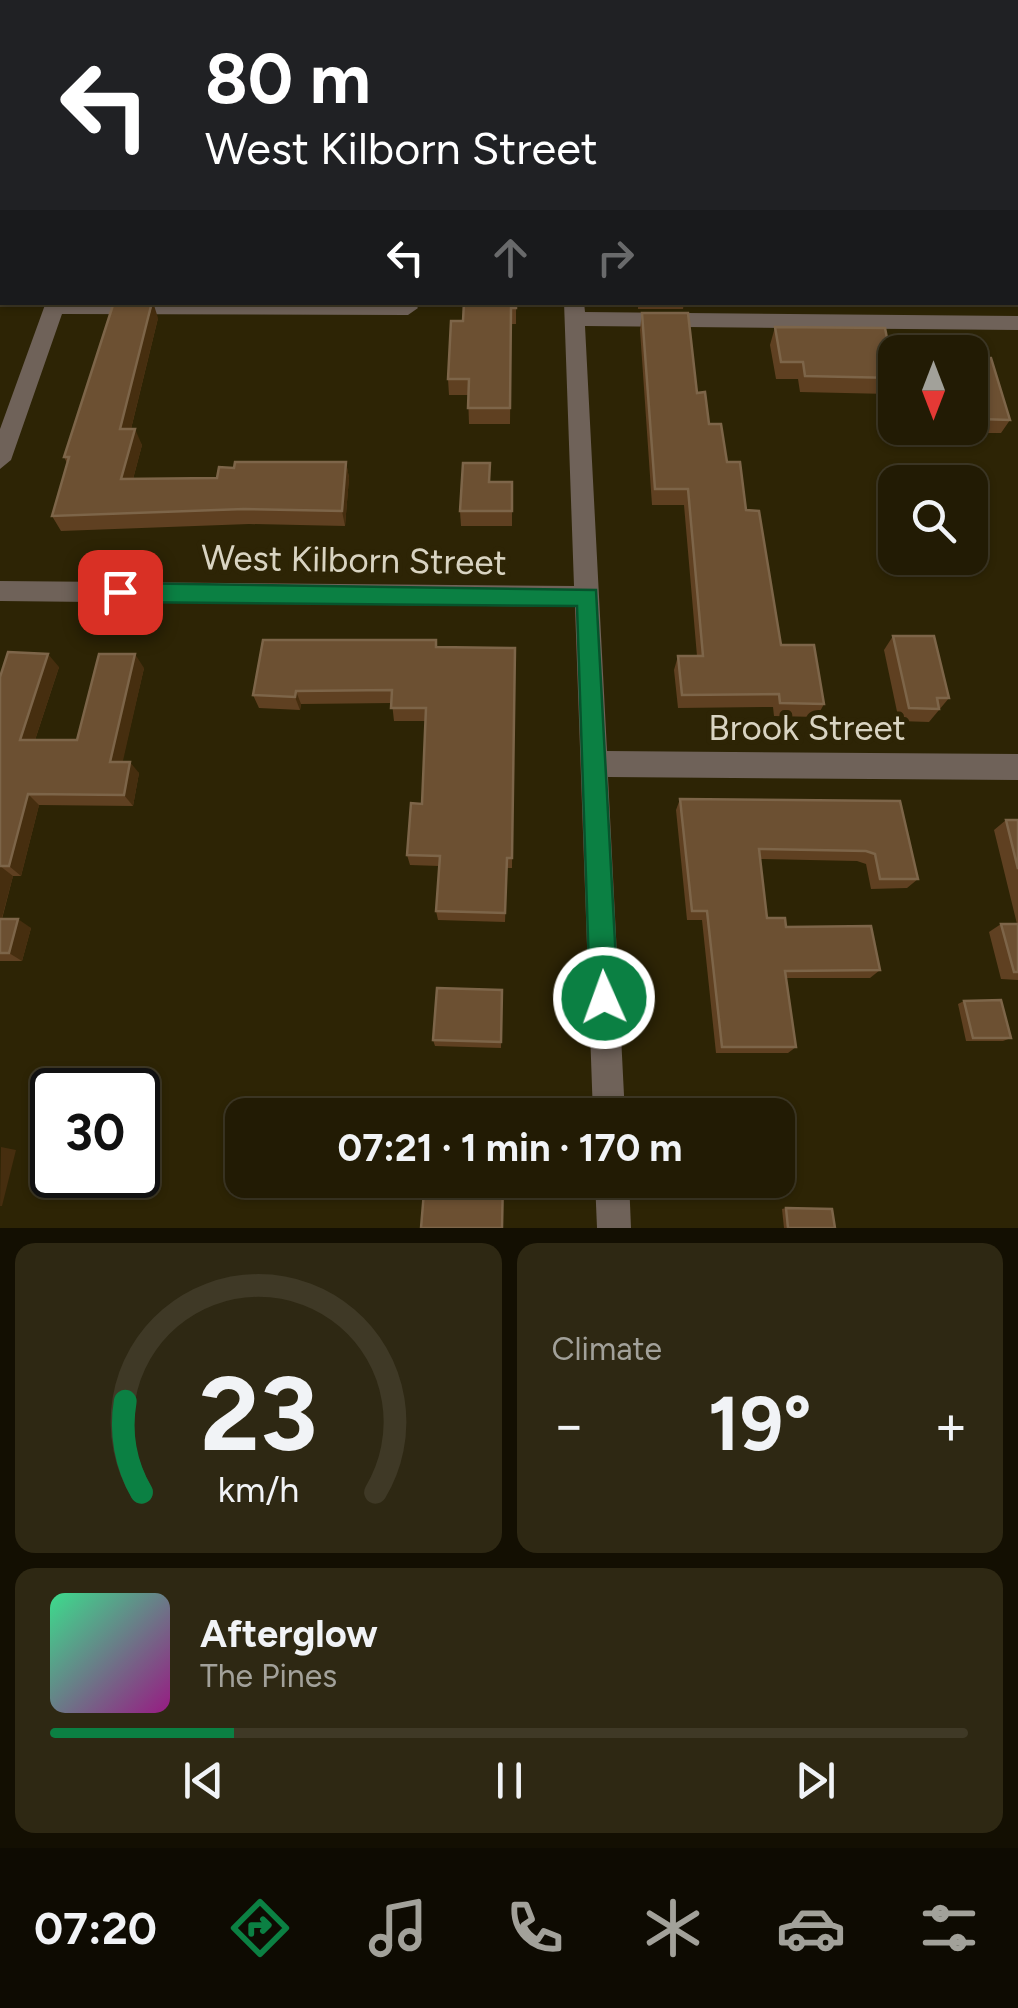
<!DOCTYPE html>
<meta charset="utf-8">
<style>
body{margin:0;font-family:Figtree,sans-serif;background:#2e2813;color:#f1f3f6;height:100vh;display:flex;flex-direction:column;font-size:38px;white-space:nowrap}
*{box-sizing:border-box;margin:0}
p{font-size:32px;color:#a2a19a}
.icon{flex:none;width:55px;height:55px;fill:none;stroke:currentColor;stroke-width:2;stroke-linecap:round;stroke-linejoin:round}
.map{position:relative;height:1228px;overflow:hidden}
.panel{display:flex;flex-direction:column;gap:15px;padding:15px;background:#130f02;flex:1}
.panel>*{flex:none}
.top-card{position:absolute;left:0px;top:0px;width:1020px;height:305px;box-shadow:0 2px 8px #0004,0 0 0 2px #3f3926;background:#202124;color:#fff;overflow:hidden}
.needle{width:65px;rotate:180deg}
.fabs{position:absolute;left:878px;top:335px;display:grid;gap:20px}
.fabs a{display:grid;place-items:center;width:110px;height:110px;border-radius:20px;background:#221b04;box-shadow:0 2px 8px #0004,0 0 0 2px #3f3926;font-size:50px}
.speed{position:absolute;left:30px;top:1068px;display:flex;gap:20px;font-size:50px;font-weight:700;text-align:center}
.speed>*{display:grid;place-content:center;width:130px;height:130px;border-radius:50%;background:#221b04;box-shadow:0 2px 8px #0004,0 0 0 2px #3f3926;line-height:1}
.speed .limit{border:5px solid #111;border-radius:15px;background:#fff;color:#111}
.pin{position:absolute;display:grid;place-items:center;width:85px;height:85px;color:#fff;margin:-42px;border-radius:20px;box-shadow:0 5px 15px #0006}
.me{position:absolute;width:110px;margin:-55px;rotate:358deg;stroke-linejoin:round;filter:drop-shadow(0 0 8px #0008)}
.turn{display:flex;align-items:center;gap:35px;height:210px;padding:0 40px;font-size:45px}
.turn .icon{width:130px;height:130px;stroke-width:2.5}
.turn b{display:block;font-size:70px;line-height:85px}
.lanes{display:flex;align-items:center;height:95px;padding:0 40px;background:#0003;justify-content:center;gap:50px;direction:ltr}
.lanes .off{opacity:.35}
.big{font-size:75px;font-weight:700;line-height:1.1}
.panel .tile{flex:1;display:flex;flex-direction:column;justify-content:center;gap:15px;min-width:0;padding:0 35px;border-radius:20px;background:#2e2813}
.panel .dial{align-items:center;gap:0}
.dial svg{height:260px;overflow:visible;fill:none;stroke:#3f3926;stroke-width:7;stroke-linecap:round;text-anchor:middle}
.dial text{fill:#f1f3f6;stroke:none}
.song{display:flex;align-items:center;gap:30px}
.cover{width:120px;height:120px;border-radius:15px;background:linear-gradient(135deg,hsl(150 70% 55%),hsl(310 70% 35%))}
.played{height:10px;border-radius:5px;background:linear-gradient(90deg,#0b8043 20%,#3f3926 20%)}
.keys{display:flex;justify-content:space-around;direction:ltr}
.heat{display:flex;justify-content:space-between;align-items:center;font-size:55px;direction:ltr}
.panel .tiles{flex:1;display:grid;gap:15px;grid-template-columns:1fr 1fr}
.tile:last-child{grid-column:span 2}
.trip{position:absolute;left:225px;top:1098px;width:570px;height:100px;border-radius:20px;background:#221b04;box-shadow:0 2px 8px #0004,0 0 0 2px #3f3926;font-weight:700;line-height:100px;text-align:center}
.menu{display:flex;height:160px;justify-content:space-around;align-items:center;background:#0e0b02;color:#a2a19a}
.menu .icon{width:70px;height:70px}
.menu .current{color:#0b8043}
.menu b{font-size:45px;color:#f1f3f6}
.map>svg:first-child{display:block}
</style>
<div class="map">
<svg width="1018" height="1228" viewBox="0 0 1018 1228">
<rect width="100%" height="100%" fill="#2d2405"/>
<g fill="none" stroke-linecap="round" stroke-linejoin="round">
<g fill="#6f6259" fill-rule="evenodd">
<path d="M558,0H574V2H559Z"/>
<path d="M794,0H810L811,2H796Z"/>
<path d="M46,302H413L418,308L408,315L62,314L11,460L0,469V429Z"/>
<path d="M564,302H584L585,312L1018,316V330L585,326L607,751L1018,754V780L608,777L625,1115H593L575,607L0,601V581L574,586Z"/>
<path d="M595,1180H629L631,1228H597Z"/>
</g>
<rect fill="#b99e8c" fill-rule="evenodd" x="0" y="138" width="2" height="11"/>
</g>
<g fill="#5f4021">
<path d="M2,43V110H0V48Z"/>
<path d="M516,302V324H511L510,424H469L468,395H449L448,379L463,321Z"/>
<path d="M638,302H684L683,309H638Z"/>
<path d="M642,313L697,393L746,510L781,645L824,704L817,717L774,716L773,707L678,708L674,670L678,656H697L684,505H652L640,330Z"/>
<path d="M158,318L131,429L142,445L133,479L217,478L234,468L346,462L349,478L345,526L249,524L61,531L52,516L67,463L64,457Z"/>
<path d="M775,327L895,372V381L889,394L800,392L798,379H776L770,345Z"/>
<path d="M944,340L982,358L1010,420L1001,433H972L970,426V352H938Z"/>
<path d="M490,482H512V526H461L460,511Z"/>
<path d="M893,636L949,698L929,722L899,721L884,650Z"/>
<path d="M437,647L515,648L512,868H507L505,922L438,920L436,911L439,866L410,865L407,855L422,804L426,721H394L392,703L301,704L300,710L259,708L253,695Z"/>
<path d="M59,667L35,740H77L144,668L122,762L139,773L133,806L39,805L21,876H13L2,919L31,928L22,961H0V677Z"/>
<path d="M680,799L900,801L918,879L907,888L871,889L866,864L857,861L760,859L767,918L880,970L870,978H786L796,1047L788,1053H716L702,920H687L676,810Z"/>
<path d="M1006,820H1018V980L1001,979L989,932L1001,924H1017L994,830Z"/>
<path d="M502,990L501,1048L435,1046L433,1040Z"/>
<path d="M964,1001L1011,1038L1003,1041H966L958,1004Z"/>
<path d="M786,1208L835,1228H784L782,1209Z"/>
</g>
<g fill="#462e0f">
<path d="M84,0H100L99,2H83Z"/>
<path d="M2,250V288L0,293V256Z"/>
<path d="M153,302L158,318L127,445L120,429Z"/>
<path d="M135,429L142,445L129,494L121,479Z"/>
<path d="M346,462L349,478L345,526L342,511Z"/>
<path d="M48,654L59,667L31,752L20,740Z"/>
<path d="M135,654L144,668L120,774L110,762Z"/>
<path d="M296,691L301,704L300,710L295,697Z"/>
<path d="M130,762L139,773L133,806L124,795Z"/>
<path d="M28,794L39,805L21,876L9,866Z"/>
<path d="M0,866L13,876L0,925Z"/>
<path d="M18,919L31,928L22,961L9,953Z"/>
<path d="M1,1147L16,1150L2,1206H0Z"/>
</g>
<g fill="#6c5032" stroke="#7d6549" stroke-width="2.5">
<path d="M33,0H84L83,2H32Z"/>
<path d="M220,0H287V2H219Z"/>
<path d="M419,0H512V2H418Z"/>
<path d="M615,0H683L684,2H615Z"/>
<path d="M943,0H994L995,2H944Z"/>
<path d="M2,43V88H0V48Z"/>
<path d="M0,170H2V250L0,256Z"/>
<path d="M138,302H152L120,429H135L121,479L217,478L219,467L234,468L235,462H346L342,511L244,509L52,516L69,457H64L113,305Z"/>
<path d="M464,302H516V308H511L510,408H468L469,379H448L451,321H463Z"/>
<path d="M642,313H688L697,393L705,392L709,424H721L727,462H740L746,510L759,511L781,645H814L824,704L780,703L779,694L682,695L678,656H703L688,489H655Z"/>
<path d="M775,327L885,328L895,378L805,376L803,362H781Z"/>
<path d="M944,340H976L982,358H991L1010,420L980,419L970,386V352H948Z"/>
<path d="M463,463H490L489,482H512V511H460Z"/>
<path d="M893,636H934L949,698H937L939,709L909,708Z"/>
<path d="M263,640H436V647L515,648L512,858H507L505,913L436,911L440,856L407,855L411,803L422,804L426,708H391L392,690L296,691L295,697L253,695Z"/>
<path d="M8,652L48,654L20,740H77L99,654H135L110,762H130L124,795L28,794L9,866H0V677Z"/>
<path d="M680,799L900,801L918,879H880L875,854L866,851L759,849L767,918H785L786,927L871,926L880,970L785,971L796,1047H722L707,911H692Z"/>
<path d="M1006,820H1018V869Z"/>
<path d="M0,919H18L9,953H0Z"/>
<path d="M1001,924H1018V972H1014Z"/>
<path d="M437,988L502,990L501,1042L433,1040Z"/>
<path d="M1001,1000L1011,1038H973L964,1001Z"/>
<path d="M425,1180H503L502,1228H421Z"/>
<path d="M786,1208L832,1209L835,1228H788Z"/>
</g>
<path fill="#0b8043" stroke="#07532c" stroke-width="2.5" d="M120,583L596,590L618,998L614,1008L604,1012L594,1008L590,998L577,606L120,602L109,592Z"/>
<g text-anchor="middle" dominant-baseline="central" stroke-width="10" stroke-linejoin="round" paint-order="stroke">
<g font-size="35" fill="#d9d4c2" stroke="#2d2405">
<text transform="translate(354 560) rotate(1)">West Kilborn Street</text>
<text x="807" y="728">Brook Street</text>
</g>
</g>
</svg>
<div class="fabs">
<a><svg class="needle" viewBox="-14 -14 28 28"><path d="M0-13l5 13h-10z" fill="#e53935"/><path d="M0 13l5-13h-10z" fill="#a2a19a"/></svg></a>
<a><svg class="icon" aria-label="search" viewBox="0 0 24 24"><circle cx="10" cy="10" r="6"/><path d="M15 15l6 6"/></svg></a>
</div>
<div class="speed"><div class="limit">30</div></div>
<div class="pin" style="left:120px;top:592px;background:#d93025"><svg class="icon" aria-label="arrive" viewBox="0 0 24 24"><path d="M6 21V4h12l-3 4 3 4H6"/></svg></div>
<svg class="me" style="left:604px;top:998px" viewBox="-20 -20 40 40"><circle r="17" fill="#0b8043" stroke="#fff" stroke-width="3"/><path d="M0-11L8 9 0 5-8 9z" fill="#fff"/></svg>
<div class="trip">07:21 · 1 min · 170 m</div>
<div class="top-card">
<div class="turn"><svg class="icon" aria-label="left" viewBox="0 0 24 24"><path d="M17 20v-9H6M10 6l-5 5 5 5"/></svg><div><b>80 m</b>West Kilborn Street</div></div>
<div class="lanes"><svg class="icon" aria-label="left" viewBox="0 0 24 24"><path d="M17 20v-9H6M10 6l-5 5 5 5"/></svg><svg class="icon off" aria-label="ahead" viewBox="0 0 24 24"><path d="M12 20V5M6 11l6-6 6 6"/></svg><svg class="icon off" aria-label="right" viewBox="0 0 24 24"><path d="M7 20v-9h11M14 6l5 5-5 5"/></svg></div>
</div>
</div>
<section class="panel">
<div class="tiles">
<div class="tile dial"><svg viewBox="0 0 100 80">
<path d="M14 69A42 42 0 1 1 86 69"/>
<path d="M14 69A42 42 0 0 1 9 41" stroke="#0b8043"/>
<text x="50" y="56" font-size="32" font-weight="700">23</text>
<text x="50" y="72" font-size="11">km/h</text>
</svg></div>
<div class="tile"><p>Climate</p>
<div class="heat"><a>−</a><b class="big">19°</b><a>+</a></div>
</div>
<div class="tile">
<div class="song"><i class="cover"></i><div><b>Afterglow</b><p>The Pines</p></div></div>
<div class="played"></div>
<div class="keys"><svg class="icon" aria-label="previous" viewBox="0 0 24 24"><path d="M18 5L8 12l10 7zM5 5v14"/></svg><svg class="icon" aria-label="pause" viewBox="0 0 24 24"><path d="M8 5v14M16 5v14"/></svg><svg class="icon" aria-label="next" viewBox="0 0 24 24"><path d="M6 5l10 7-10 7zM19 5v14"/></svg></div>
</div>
</div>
</section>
<nav class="menu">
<b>07:20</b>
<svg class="icon current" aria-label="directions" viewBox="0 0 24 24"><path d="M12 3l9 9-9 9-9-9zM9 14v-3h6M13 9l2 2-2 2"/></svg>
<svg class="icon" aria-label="music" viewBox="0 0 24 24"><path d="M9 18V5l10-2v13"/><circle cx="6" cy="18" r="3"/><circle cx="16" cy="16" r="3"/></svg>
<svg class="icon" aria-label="phone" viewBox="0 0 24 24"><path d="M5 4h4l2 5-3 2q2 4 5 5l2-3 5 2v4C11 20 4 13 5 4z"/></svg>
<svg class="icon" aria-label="climate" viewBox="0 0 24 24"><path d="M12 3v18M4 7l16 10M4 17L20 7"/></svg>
<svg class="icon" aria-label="car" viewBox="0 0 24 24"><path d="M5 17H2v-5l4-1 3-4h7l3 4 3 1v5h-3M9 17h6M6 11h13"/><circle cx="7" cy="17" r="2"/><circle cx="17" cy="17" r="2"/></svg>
<svg class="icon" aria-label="filters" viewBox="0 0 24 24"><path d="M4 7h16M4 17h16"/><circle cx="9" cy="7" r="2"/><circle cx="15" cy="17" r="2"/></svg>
</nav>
